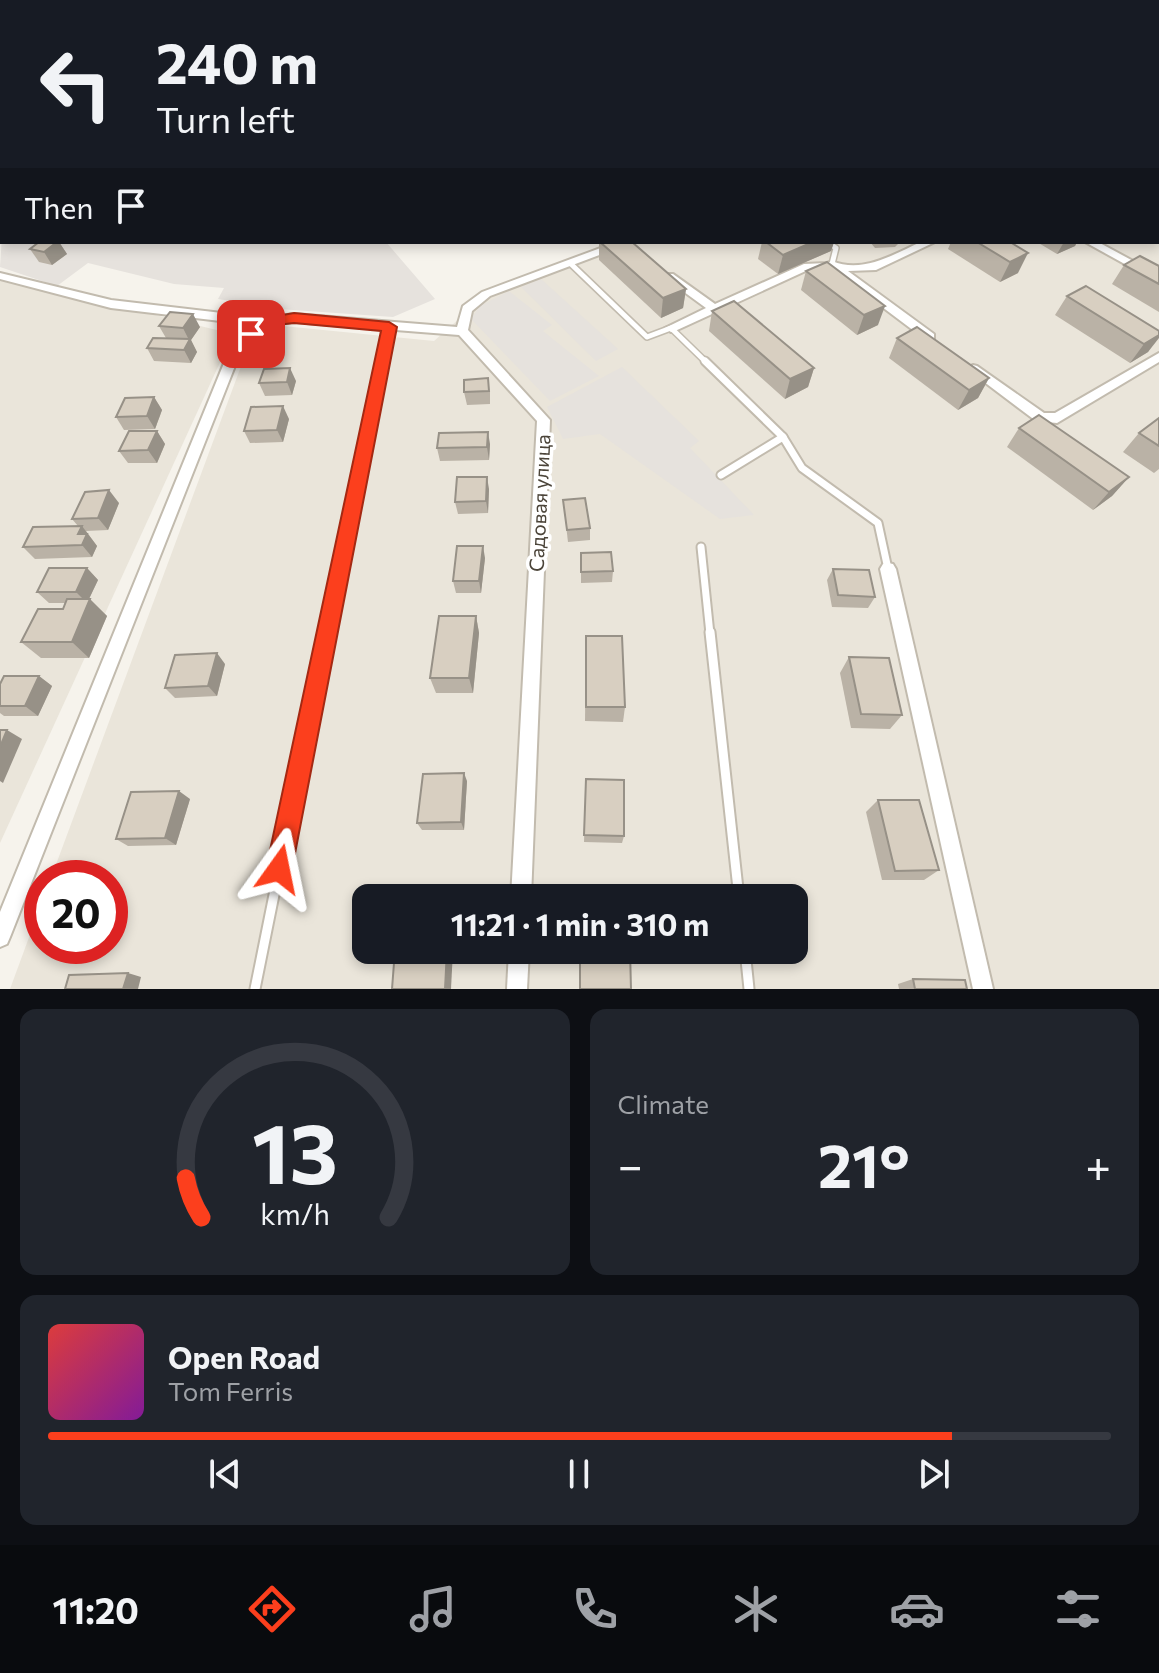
<!DOCTYPE html>
<meta charset="utf-8">
<style>
body{margin:0;font-family:Commissioner,sans-serif;background:#20242c;color:#f1f3f6;height:100vh;display:flex;flex-direction:column;font-size:30px;white-space:nowrap}
*{box-sizing:border-box;margin:0}
p{font-size:26px;color:#9ea1a6}
.icon{flex:none;width:44px;height:44px;fill:none;stroke:currentColor;stroke-width:2;stroke-linecap:round;stroke-linejoin:round}
.map{position:relative;height:989px;overflow:hidden}
.details{display:flex;flex-direction:column;gap:20px;padding:20px;background:#0d0f14;flex:1}
.details>*{flex:none}
.hud{position:absolute;left:0px;top:0px;width:1160px;height:244px;box-shadow:0 4px 12px #0003;background:#171b24;color:#f1f3f6;overflow:hidden}
.speed{position:absolute;left:24px;top:860px;display:flex;gap:16px;font-size:40px;font-weight:700;text-align:center}
.speed>*{display:grid;place-content:center;width:104px;height:104px;border-radius:50%;background:#171b24;box-shadow:0 4px 12px #0003;line-height:1}
.speed .limit{border:12px solid #d22;background:#fff;color:#111}
.pin{position:absolute;display:grid;place-items:center;width:68px;height:68px;color:#fff;margin:-34px;border-radius:16px;box-shadow:0 4px 12px #0006}
.me{position:absolute;width:88px;margin:-44px;rotate:12deg;stroke-linejoin:round;filter:drop-shadow(0 0 6px #0008)}
.turn{display:flex;align-items:center;gap:28px;height:168px;padding:0 24px;font-size:36px}
.turn .icon{width:104px;height:104px;stroke-width:2.5}
.turn b{display:block;font-size:56px;line-height:68px}
.then{display:flex;align-items:center;height:76px;padding:0 24px;background:#0003;gap:16px;font-size:30px}
.big{font-size:60px;font-weight:700;line-height:1.1}
.details .tile{flex:1;display:flex;flex-direction:column;justify-content:center;gap:12px;min-width:0;padding:0 28px;border-radius:16px;background:#20242c}
.details .dial{align-items:center;gap:0}
.dial svg{height:208px;overflow:visible;fill:none;stroke:#363941;stroke-width:7;stroke-linecap:round;text-anchor:middle}
.dial text{fill:#f1f3f6;stroke:none}
.song{display:flex;align-items:center;gap:24px}
.cover{width:96px;height:96px;border-radius:12px;background:linear-gradient(135deg,hsl(0 70% 55%),hsl(290 70% 35%))}
.played{height:8px;border-radius:4px;background:linear-gradient(90deg,#fc3f1d 85%,#363941 85%)}
.keys{display:flex;justify-content:space-around;direction:ltr}
.heat{display:flex;justify-content:space-between;align-items:center;font-size:44px;direction:ltr}
.details .tiles{flex:1;display:grid;gap:20px;grid-template-columns:1fr 1fr}
.tile:last-child{grid-column:span 2}
.trip{position:absolute;left:352px;top:884px;width:456px;height:80px;border-radius:16px;background:#171b24;box-shadow:0 4px 12px #0003;font-weight:700;line-height:80px;text-align:center}
.tabs{display:flex;height:128px;justify-content:space-around;align-items:center;background:#090b0e;color:#9ea1a6}
.tabs .icon{width:56px;height:56px}
.tabs .current{color:#fc3f1d}
.tabs b{font-size:36px;color:#f1f3f6}
.map>svg:first-child{display:block}
</style>
<div class="map">
<svg width="1159" height="989" viewBox="0 0 1159 989">
<rect width="100%" height="100%" fill="#f6f3ec"/>
<g fill="#eae5da" fill-rule="evenodd">
<path d="M1159,118V989H10L42,902V946H110V878H51L253,334L283,326L434,341L478,302L608,242H1158ZM366,898H794V950H366Z"/>
<path d="M0,277L233,334L0,843Z"/>
</g>
<g fill="#e6e2dd">
<path d="M2,236V242H386L435,299L393,317L279,309L218,299L224,288L174,284L88,263L57,286L0,267Z"/>
<path d="M541,279L618,349L596,361L521,287Z"/>
<path d="M509,291L552,325L543,331L599,376L550,401L471,319L480,306Z"/>
<path d="M622,367L699,441L690,448L754,515L720,519L600,434L563,439L547,407Z"/>
</g>
<g fill="none" stroke-linecap="round" stroke-linejoin="round">
<g stroke="#c2bbae" stroke-width="8">
<g id="service-far2">
<path d="M827,242L836,248L832,264"/>
<path d="M571,264L647,337L671,328L707,363"/>
<path d="M382,363L389,327"/>
</g>
</g>
<g stroke="#c2bbae" stroke-width="11">
<g id="service-far1">
<path d="M705,361L783,437L721,475"/>
<path d="M783,437L802,468L878,523L888,569"/>
<path d="M701,547L710,634"/>
<path d="M327,634L382,361"/>
</g>
</g>
<g stroke="#c2bbae" stroke-width="13">
<g id="service">
<path d="M710,632L739,898"/>
<path d="M745,950L749,989"/>
<path d="M255,989L327,632"/>
</g>
</g>
<g stroke="#c2bbae" stroke-width="4">
<g id="minor">
<path d="M1103,0H1111L1102,2Z"/>
<path d="M1145,0H1154L1157,2H1148Z"/>
<path d="M921,242H935L876,270L848,271L934,334V340H926L833,270L810,269L675,331L671,332L665,328L706,308L665,278V274H673L715,304L804,264L827,263L832,261C863,274 894,254 921,242Z"/>
<path d="M1085,242H1098L1159,275V283Z"/>
<path d="M614,243L618,244V248L490,296L472,311L468,330L550,420L531,898H511L537,421L459,335L294,322L267,325L242,348L10,937L7,944L0,947V912L231,346L254,325L111,308L0,279V273L111,300L264,318L294,314L457,327L463,306L482,292Z"/>
<path d="M1159,353V362L1057,423L1036,421L967,369L973,365L977,366L1044,413H1055Z"/>
<path d="M888,563L893,564L896,569L993,989H973L880,569L883,564Z"/>
<path d="M509,950H529L527,989H507Z"/>
</g>
</g>
<g stroke="#c2bbae" stroke-width="4">
<g id="tertiary">
<path d="M1055,0H1065L1067,2H1057Z"/>
<rect x="1158" y="96" width="1" height="7"/>
</g>
</g>
<use href="#service-far2" stroke="#fff" stroke-width="5"/>
<use href="#service-far1" stroke="#fff" stroke-width="7"/>
<use href="#service" stroke="#fff" stroke-width="9"/>
<use href="#minor" fill="#fff" fill-rule="evenodd"/>
<use href="#tertiary" fill="#fff" fill-rule="evenodd"/>
</g>
<g fill="#bab2a6">
<path d="M599,0H632V2H601Z"/>
<path d="M1001,0H1047L1048,2H1002Z"/>
<path d="M1159,133V201H1158V134Z"/>
<path d="M39,242H59L67,254L52,265L39,262L30,249Z"/>
<path d="M599,242H632L686,289L683,308L661,318L599,260Z"/>
<path d="M762,242H834L831,251L778,274L758,259Z"/>
<path d="M870,242H900L895,247L875,248Z"/>
<path d="M951,242H1010L1018,273L1000,282L948,249Z"/>
<path d="M1037,242H1077L1075,246L1057,254Z"/>
<path d="M1124,265L1159,266V312L1112,284Z"/>
<path d="M806,271L878,325L857,335L801,290Z"/>
<path d="M1067,296L1159,331L1148,352L1130,363L1055,315Z"/>
<path d="M712,311L814,368L808,387L785,399L709,331Z"/>
<path d="M159,326L200,327L191,340L197,352L191,363L154,361L147,348L166,338Z"/>
<path d="M897,338L989,378L978,398L958,410L889,358Z"/>
<path d="M296,381L292,395L265,396L259,383Z"/>
<path d="M490,391V404L467,405L464,392Z"/>
<path d="M154,397L162,410L155,429L124,430L116,417Z"/>
<path d="M1159,418V469L1154,473L1123,452L1139,433Z"/>
<path d="M289,419L283,442L250,443L244,431Z"/>
<path d="M1019,428L1129,477L1112,496L1093,510L1007,447Z"/>
<path d="M157,431L165,444L157,463H128L119,451Z"/>
<path d="M490,444L489,460L440,461L437,448Z"/>
<path d="M489,489L488,513L458,514L455,502Z"/>
<path d="M563,500L590,528V540L568,542Z"/>
<path d="M119,503L108,530L86,531L97,546L92,557L35,559L23,547L78,526L72,519Z"/>
<path d="M581,553L613,571L612,582L581,583Z"/>
<path d="M485,558L481,593H456L453,581Z"/>
<path d="M87,568L98,580L89,599L107,616L89,658H41L21,642L63,609L65,603H49L37,592Z"/>
<path d="M833,569L875,597L868,608L832,607L827,580Z"/>
<path d="M476,616L479,633L473,693H436L430,678Z"/>
<path d="M586,636L625,707L623,722L585,721Z"/>
<path d="M849,657L902,715L890,729L851,728L840,673Z"/>
<path d="M225,664L217,696L175,698L165,688Z"/>
<path d="M39,676L52,686L38,716H4L0,713V684Z"/>
<path d="M586,779L624,836L622,843L584,842Z"/>
<path d="M467,781L464,830H422L417,823Z"/>
<path d="M190,799L176,845L128,846L116,839Z"/>
<path d="M878,800L939,870L924,880H882L866,812Z"/>
<path d="M913,979L967,989H899L898,984Z"/>
</g>
<g fill="#979187">
<path d="M531,0H574V2H523Z"/>
<path d="M57,242H59L67,254L52,265L44,252Z"/>
<path d="M813,242H834L831,251L778,274L783,255Z"/>
<path d="M1064,242H1077L1075,246L1057,254Z"/>
<path d="M1028,253L1018,273L1000,282L1010,262Z"/>
<path d="M686,289L683,308L661,318L663,298Z"/>
<path d="M885,306L878,325L857,335L864,315Z"/>
<path d="M193,314L200,327L191,340L197,352L191,363L184,350L189,340L183,328Z"/>
<path d="M1159,335V338L1148,352L1130,363L1144,344Z"/>
<path d="M290,368L296,381L292,395L287,382Z"/>
<path d="M814,368L808,387L785,399L790,379Z"/>
<path d="M989,378L978,398L958,410L969,390Z"/>
<path d="M154,397L162,410L155,429L147,416Z"/>
<path d="M283,406L289,419L283,442L277,430Z"/>
<path d="M157,431L165,444L157,463L148,450Z"/>
<path d="M488,432L490,444L489,460L487,447Z"/>
<path d="M487,477L489,489L488,513L486,501Z"/>
<path d="M1129,477L1112,496L1093,510L1109,492Z"/>
<path d="M109,490L119,503L108,530L98,518Z"/>
<path d="M82,526L97,546L92,557L82,545L78,534Z"/>
<path d="M483,546L485,558L481,593L479,581Z"/>
<path d="M87,568L98,580L87,603L76,592Z"/>
<path d="M90,599L107,616L89,658L72,642Z"/>
<path d="M476,616L479,633L473,693L469,678Z"/>
<path d="M217,653L225,664L217,696L208,686Z"/>
<path d="M39,676L52,686L38,716L25,706Z"/>
<path d="M7,730L22,739L3,783L0,781V747Z"/>
<path d="M464,773L467,781L464,830L461,822Z"/>
<path d="M179,791L190,799L176,845L165,838Z"/>
<path d="M447,950H453L451,989H445Z"/>
<path d="M128,973L141,977L138,989H123Z"/>
</g>
<g fill="#d8cfc1" stroke="#979187" stroke-width="2">
<path d="M514,0H531L523,2H517Z"/>
<path d="M613,0H632L614,2Z"/>
<path d="M974,0H984L989,2L972,1Z"/>
<path d="M39,242H57L44,252L30,249Z"/>
<path d="M600,242H632L686,289L663,298Z"/>
<path d="M766,242H813L783,255Z"/>
<path d="M977,242H1010L1028,253L1010,262Z"/>
<path d="M1140,256L1159,266V284L1124,265Z"/>
<path d="M827,262L885,306L864,315L806,271Z"/>
<path d="M1086,286L1159,331V335L1144,344L1067,296Z"/>
<path d="M734,301L814,368L790,379L712,311Z"/>
<path d="M170,312L193,314L183,328L159,326Z"/>
<path d="M917,327L989,378L969,390L897,338Z"/>
<path d="M153,338L190,339L184,350L147,348Z"/>
<path d="M290,368L287,382L259,383L264,369Z"/>
<path d="M488,378L489,391L464,392V380Z"/>
<path d="M154,397L147,416L116,417L125,398Z"/>
<path d="M283,406L277,430L244,431L251,407Z"/>
<path d="M1039,415L1129,477L1109,492L1019,428Z"/>
<path d="M1159,418V446L1139,433Z"/>
<path d="M129,431H157L148,450L119,451Z"/>
<path d="M488,432L487,447L437,448L439,433Z"/>
<path d="M457,477H487L486,501L455,502Z"/>
<path d="M109,490L98,518L72,519L85,492Z"/>
<path d="M585,498L590,528L567,530L563,500Z"/>
<path d="M82,526L78,534H87L82,545L23,547L33,527Z"/>
<path d="M457,546H483L479,581H453Z"/>
<path d="M611,552L613,571L581,572V553Z"/>
<path d="M49,568H87L76,592H37Z"/>
<path d="M833,569L869,570L875,597L838,595Z"/>
<path d="M67,599H90L72,642H21L38,609H63Z"/>
<path d="M439,616H476L469,678H430Z"/>
<path d="M586,636H622L625,707H586Z"/>
<path d="M217,653L208,686L165,688L175,655Z"/>
<path d="M849,657L889,658L902,715L861,714Z"/>
<path d="M4,676H39L25,706H0V684Z"/>
<path d="M0,730H7L0,747Z"/>
<path d="M464,773L461,822L417,823L423,774Z"/>
<path d="M586,779L624,780V836L584,835Z"/>
<path d="M179,791L165,838L116,839L131,792Z"/>
<path d="M878,800H919L939,870L895,871Z"/>
<path d="M395,950H447L445,989H392Z"/>
<path d="M580,950H630L631,989H580Z"/>
<path d="M128,973L123,989H65L69,975Z"/>
<path d="M913,979L965,980L967,989H915Z"/>
</g>
<path fill="#fc3f1d" stroke="#a42913" stroke-width="2" d="M294,313L389,322L397,327L292,869L288,877L279,881L270,877L266,869L381,331L294,323L268,326L251,339L243,334L259,319Z"/>
<g text-anchor="middle" dominant-baseline="central" stroke-width="7" stroke-linejoin="round" paint-order="stroke">
<g font-size="20" fill="#4b4439" stroke="#fff">
<text transform="translate(539 503) rotate(-87)">Садовая улица</text>
</g>
</g>
</svg>
<div class="speed"><div class="limit">20</div></div>
<div class="pin" style="left:251px;top:334px;background:#d93025"><svg class="icon" aria-label="arrive" viewBox="0 0 24 24"><path d="M6 21V4h12l-3 4 3 4H6"/></svg></div>
<svg class="me" style="left:279px;top:869px" viewBox="-20 -20 40 40"><path d="M0-17L14 15 0 8-14 15z" fill="#fc3f1d" stroke="#fff" stroke-width="4"/></svg>
<div class="trip">11:21 · 1 min · 310 m</div>
<div class="hud">
<div class="turn"><svg class="icon" aria-label="left" viewBox="0 0 24 24"><path d="M17 20v-9H6M10 6l-5 5 5 5"/></svg><div><b>240 m</b>Turn left</div></div>
<div class="then">Then<svg class="icon" aria-label="arrive" viewBox="0 0 24 24"><path d="M6 21V4h12l-3 4 3 4H6"/></svg></div>
</div>
</div>
<section class="details">
<div class="tiles">
<div class="tile dial"><svg viewBox="0 0 100 80">
<path d="M14 69A42 42 0 1 1 86 69"/>
<path d="M14 69A42 42 0 0 1 8 54" stroke="#fc3f1d"/>
<text x="50" y="56" font-size="32" font-weight="700">13</text>
<text x="50" y="72" font-size="11">km/h</text>
</svg></div>
<div class="tile"><p>Climate</p>
<div class="heat"><a>−</a><b class="big">21°</b><a>+</a></div>
</div>
<div class="tile">
<div class="song"><i class="cover"></i><div><b>Open Road</b><p>Tom Ferris</p></div></div>
<div class="played"></div>
<div class="keys"><svg class="icon" aria-label="previous" viewBox="0 0 24 24"><path d="M18 5L8 12l10 7zM5 5v14"/></svg><svg class="icon" aria-label="pause" viewBox="0 0 24 24"><path d="M8 5v14M16 5v14"/></svg><svg class="icon" aria-label="next" viewBox="0 0 24 24"><path d="M6 5l10 7-10 7zM19 5v14"/></svg></div>
</div>
</div>
</section>
<nav class="tabs">
<b>11:20</b>
<svg class="icon current" aria-label="directions" viewBox="0 0 24 24"><path d="M12 3l9 9-9 9-9-9zM9 14v-3h6M13 9l2 2-2 2"/></svg>
<svg class="icon" aria-label="music" viewBox="0 0 24 24"><path d="M9 18V5l10-2v13"/><circle cx="6" cy="18" r="3"/><circle cx="16" cy="16" r="3"/></svg>
<svg class="icon" aria-label="phone" viewBox="0 0 24 24"><path d="M5 4h4l2 5-3 2q2 4 5 5l2-3 5 2v4C11 20 4 13 5 4z"/></svg>
<svg class="icon" aria-label="climate" viewBox="0 0 24 24"><path d="M12 3v18M4 7l16 10M4 17L20 7"/></svg>
<svg class="icon" aria-label="car" viewBox="0 0 24 24"><path d="M5 17H2v-5l4-1 3-4h7l3 4 3 1v5h-3M9 17h6M6 11h13"/><circle cx="7" cy="17" r="2"/><circle cx="17" cy="17" r="2"/></svg>
<svg class="icon" aria-label="filters" viewBox="0 0 24 24"><path d="M4 7h16M4 17h16"/><circle cx="9" cy="7" r="2"/><circle cx="15" cy="17" r="2"/></svg>
</nav>
